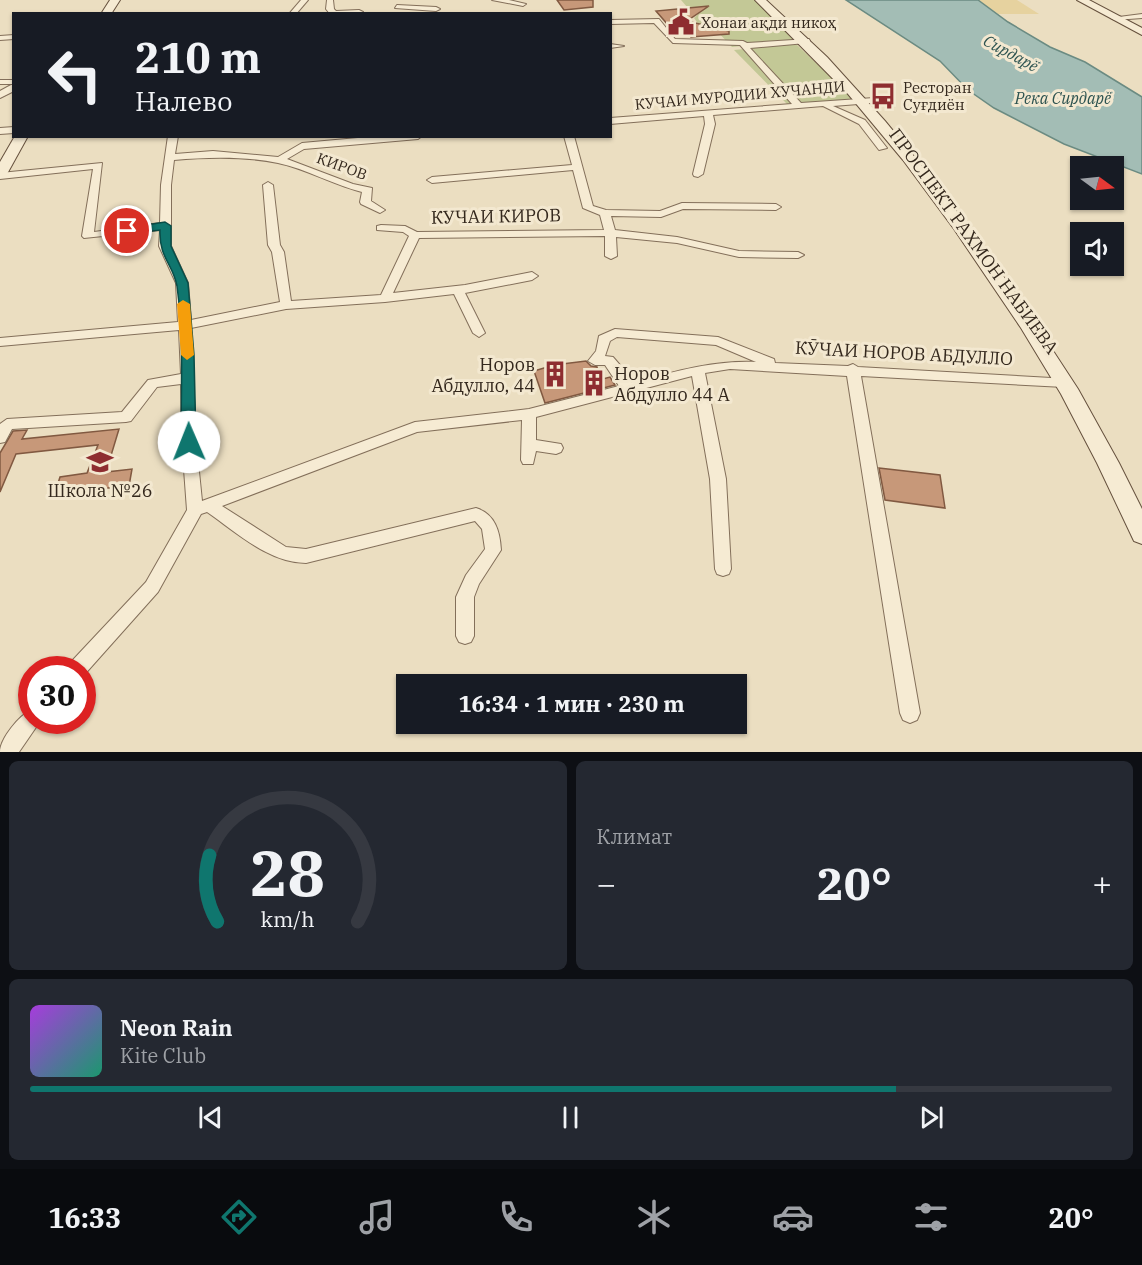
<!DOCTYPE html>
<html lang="ru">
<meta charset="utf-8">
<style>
body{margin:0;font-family:"IBM Plex Serif",serif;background:#242831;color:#f1f3f6;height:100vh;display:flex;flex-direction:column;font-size:22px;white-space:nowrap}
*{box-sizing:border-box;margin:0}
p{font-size:20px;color:#9ea1a6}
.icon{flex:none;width:33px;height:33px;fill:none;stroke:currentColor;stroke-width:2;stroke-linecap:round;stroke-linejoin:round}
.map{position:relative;height:752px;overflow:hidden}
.panel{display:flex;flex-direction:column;gap:9px;padding:9px;background:#0d0f14;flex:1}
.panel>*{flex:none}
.top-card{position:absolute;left:12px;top:12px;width:600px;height:126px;border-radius:0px;box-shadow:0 2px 4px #0004;background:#171b24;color:#f1f3f6;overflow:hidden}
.needle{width:39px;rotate:105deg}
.controls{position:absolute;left:1070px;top:156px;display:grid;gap:12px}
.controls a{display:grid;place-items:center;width:54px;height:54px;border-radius:0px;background:#171b24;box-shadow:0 2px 4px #0004;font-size:30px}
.speed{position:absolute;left:18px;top:656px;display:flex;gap:12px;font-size:30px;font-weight:700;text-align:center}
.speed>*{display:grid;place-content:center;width:78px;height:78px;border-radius:50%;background:#171b24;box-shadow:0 2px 4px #0004;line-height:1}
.speed .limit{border:9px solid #d22;background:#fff;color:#111}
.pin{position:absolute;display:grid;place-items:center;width:51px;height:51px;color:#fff;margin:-26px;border:3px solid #fff;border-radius:50%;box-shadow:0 2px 6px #0007}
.me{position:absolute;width:66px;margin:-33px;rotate:359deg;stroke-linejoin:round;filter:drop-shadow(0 0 4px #0008)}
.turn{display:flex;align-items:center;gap:21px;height:126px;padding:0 24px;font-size:27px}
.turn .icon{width:78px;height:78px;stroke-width:2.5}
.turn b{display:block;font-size:42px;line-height:51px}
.big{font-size:45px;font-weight:800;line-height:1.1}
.panel .card{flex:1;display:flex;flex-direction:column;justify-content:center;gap:9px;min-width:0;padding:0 21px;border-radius:9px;background:#242831}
.panel .dial{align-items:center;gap:0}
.dial svg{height:156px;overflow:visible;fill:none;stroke:#363941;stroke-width:7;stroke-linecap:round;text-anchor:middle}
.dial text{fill:#f1f3f6;stroke:none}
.song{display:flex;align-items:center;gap:18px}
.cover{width:72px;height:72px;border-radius:9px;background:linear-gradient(135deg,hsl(280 70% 55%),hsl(160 70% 35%))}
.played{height:6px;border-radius:3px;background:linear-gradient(90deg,#0f766e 80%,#363941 80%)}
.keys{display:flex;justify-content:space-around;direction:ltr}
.heat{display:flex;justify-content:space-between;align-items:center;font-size:33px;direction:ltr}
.panel .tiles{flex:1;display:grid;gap:9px;grid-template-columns:1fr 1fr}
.card:last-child{grid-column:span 2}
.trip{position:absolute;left:396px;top:674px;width:351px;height:60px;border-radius:0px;background:#171b24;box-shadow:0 2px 4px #0004;font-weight:800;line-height:60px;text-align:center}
.tabs{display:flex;height:96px;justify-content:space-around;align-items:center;background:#090b0e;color:#9ea1a6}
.tabs .icon{width:42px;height:42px}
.tabs .current{color:#0f766e}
.tabs b{font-size:27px;color:#f1f3f6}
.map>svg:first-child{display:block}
</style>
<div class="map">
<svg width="1142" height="752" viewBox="0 0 1142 752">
<rect width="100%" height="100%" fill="#ebdec1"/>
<g fill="#c3c896">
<path d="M681,0H756L802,40L732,47L714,28L699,25L694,18L699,13L688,8Z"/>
<path d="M796,44L854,99L787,104L734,50Z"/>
</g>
<path fill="#e6d29f" d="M978,0H1017L1039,14H998Z"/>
<path fill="#a3bdb5" stroke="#6b8b82" stroke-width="1.5" d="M846,0H978L1008,22L1050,47L1085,62L1142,97V174L1064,144L994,108L968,90L940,61Z"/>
<g fill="#c79879" stroke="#815941" stroke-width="1.5">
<path d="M557,0H593V7L564,10Z"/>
<path d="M709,6L687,21L729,31V34L691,37L685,33H675L656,11Z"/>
<path d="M586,361L591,366L597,367L599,380L610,377L615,385L545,403L534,371L554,365Z"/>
<path d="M119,429L106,472L132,469L129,486L55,493L60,477L87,473L98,445L16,454L0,492V453L13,431L27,430L22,439Z"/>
<path d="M879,468L940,475L945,508L885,500Z"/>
</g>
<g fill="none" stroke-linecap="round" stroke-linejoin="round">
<g stroke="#836f5a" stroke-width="2">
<g id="street">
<path d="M301,0H308L296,14H289Z"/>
<path d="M327,0H333L334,9L336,11L359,10L363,12L330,14L326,9Z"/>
<path d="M492,0H509L526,4L523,6Z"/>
<path d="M397,5L436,7L440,9L436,11L395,8Z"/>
<path d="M1142,14V18L1115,20L1111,18Z"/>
<path d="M659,19L675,39L743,41L747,43L809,39L810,41L806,43L750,48L801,103L874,98L875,100L871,103L833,106L865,120L887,148L879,150L859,124L823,106L713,115L715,124L703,174L698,177L694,176L693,174L705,124L704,116L610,124V118L792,104L740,45L673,43L654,23L610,24V20Z"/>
<path d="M14,35V39L0,40V36Z"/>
<path d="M610,44L624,46L610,48Z"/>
<rect x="0" y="80" width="14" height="4"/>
<path d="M11,85H14V91L0,98V91Z"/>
<path d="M14,127V133L0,134V128Z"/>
<path d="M168,136H178L175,154L213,151L278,157L302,143L380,136H422L418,139L304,149L287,159L353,184L372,188L371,201L385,210L380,213L361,204L360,202L362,192C333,185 307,169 278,163C244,156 208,157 174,160L171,185V246L188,283L191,320L280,302L272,252L268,245L263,185L268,182L273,185L280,245L284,252L291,301L381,295L409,236L403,232L377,230V226L381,225L405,226L417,232L604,230L600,215L583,208L573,170L432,183L427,180L432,177L572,165L564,136H574L593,206L606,210L660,211L682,203L776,204L781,207L776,210L683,209L661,217L611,216L615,230L677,237L739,251L798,252L804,255L798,258L739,257L677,243L616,237L617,256L611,259L605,256V236L419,238L393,293L465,285L532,272L538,276L532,280L465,293L485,333L479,337L473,333L454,294L385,302L286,309L191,328L196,442L202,501L415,422L529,409L619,386L605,365H595L588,361L596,351L599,336L615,329L718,337L774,359L775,363L848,366L853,364L858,367L1069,379L1071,382L1064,387L861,376L920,713L917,720L910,723L903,720L900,713L847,376L730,369L705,373L726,479L731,569L729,574L723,576L717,574L715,569L710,479L692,376L536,417V440L561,444L563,448L561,452L556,454L536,451L533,464H523L521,460L522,420L417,432L222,506L286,547L306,549L476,508C495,514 500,531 501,550L479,584L474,597V636L471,642L465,644L459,642L456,636V597L466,575L485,549L482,529L475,521L306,563C269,563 236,532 207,512L201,514L158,592L84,675L82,669H68L70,663L146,582L187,510L182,442L181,384L157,387L131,421L126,422L12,429L5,442L0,443V424L7,419L122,412L148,380L181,374L179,330L0,346V338L178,322L176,283L159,246L160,230L84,238L82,236L93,169L0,179V173L102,163L94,232L160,223L161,185ZM617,337L716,345L756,362C713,360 673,372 632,383L626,372L613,357L605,356L610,341Z"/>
<path d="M32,710V720H41L19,752H0C0,739 19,715 32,710Z"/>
</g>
</g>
<g stroke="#65503d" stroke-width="2">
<g id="secondary">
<path d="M110,0H120L111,14H101Z"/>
<path d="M755,0H766L827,57L885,121L940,188L1014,291L1078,389L1119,463L1142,509V544L1134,541L1097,463L1061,394L1021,328L954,229L903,160L848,94Z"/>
<path d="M1077,0H1089L1142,28V35Z"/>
<path d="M15,136H28L7,174L0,178V162Z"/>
</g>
</g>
<use href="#street" fill="#f6ebd3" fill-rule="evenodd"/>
<use href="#secondary" fill="#f6ebd3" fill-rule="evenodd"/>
</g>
<path fill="#0f766e" stroke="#0a4d48" stroke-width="1.5" d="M165,222L171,226V246L188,283L194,355L196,442L194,446H183L181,442C181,391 184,337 177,286C173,264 159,258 160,230L127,234L121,231L127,228Z"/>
<path fill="#f59e0b" d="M183,300L190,304L194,355L187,360L181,355L177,304Z"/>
<defs>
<g id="civic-bare" transform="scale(2.07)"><path d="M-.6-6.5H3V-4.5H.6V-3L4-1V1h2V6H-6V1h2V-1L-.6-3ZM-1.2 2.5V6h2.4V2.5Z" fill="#8e2d30" stroke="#f3e8d0" stroke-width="2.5" paint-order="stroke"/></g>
<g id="bus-bare" transform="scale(2.07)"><path d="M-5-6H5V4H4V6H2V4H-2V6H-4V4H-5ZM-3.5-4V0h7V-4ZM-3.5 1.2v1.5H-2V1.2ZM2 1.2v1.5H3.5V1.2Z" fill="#8e2d30" stroke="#f3e8d0" stroke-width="2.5" paint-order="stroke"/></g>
<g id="building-bare" transform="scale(2.07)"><path d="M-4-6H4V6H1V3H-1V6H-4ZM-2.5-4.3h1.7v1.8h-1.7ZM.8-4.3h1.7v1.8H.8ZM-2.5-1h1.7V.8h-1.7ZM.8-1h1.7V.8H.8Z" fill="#8e2d30" stroke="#f3e8d0" stroke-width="2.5" paint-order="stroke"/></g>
<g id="school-bare" transform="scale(2.07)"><path d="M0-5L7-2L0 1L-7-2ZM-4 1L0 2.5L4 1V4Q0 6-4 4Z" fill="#8e2d30" stroke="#f3e8d0" stroke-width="2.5" paint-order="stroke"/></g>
</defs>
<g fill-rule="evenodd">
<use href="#civic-bare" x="681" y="22"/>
<use href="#bus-bare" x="883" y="96"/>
<use href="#building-bare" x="555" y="374"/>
<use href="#building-bare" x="594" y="383"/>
<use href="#school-bare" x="100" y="462"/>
</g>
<g text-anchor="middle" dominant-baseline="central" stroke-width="6" stroke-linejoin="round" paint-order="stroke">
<g font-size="15" fill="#34281d" stroke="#f3e8d0" text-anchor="start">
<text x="701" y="22">Хонаи ақди никоҳ</text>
<text x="903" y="87">Ресторан<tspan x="903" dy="17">Суғдиён</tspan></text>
</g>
<g font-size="15" fill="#34281d" stroke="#f3e8d0">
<text transform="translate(740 95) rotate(-5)">КУЧАИ МУРОДИИ ХУЧАНДИ</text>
<text transform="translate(342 166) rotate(20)">КИРОВ</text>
</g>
<g font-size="16" font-style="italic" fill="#2d5350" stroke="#f3e8d0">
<text transform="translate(1011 53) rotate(28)">Сирдарё</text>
<text x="1063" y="98">Река Сирдарё</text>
</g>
<g font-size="18" fill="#34281d" stroke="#f3e8d0">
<text transform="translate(496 216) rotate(-1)">КУЧАИ КИРОВ</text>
<text transform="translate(974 241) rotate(54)">ПРОСПЕКТ РАХМОН НАБИЕВА</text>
<text transform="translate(904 353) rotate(3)">КӮЧАИ НОРОВ АБДУЛЛО</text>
</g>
<g font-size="18" fill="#34281d" stroke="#f3e8d0" text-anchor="end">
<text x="535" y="364">Норов<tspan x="535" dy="21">Абдулло, 44</tspan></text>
<text x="614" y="373" text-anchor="start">Норов<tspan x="614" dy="21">Абдулло 44 А</tspan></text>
<text x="100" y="490" text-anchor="middle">Школа №26</text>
</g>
</g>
</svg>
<div class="controls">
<a><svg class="needle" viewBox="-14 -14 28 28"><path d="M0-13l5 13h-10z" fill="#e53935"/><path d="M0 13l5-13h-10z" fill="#9ea1a6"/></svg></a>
<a><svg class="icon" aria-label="sound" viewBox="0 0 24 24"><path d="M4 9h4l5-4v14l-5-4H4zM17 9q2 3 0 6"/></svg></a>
</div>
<div class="speed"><div class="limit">30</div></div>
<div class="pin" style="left:127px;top:231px;background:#d93025"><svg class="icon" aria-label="arrive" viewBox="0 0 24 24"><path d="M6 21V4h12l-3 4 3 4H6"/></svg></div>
<svg class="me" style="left:189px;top:442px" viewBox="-20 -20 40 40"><circle r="19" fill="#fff"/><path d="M0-13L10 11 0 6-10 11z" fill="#0f766e"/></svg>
<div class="trip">16:34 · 1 мин · 230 m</div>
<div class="top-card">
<div class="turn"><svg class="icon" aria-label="left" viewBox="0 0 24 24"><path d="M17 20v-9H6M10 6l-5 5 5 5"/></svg><div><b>210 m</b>Налево</div></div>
</div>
</div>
<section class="panel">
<div class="tiles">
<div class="card dial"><svg viewBox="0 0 100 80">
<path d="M14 69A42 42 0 1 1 86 69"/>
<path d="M14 69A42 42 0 0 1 10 35" stroke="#0f766e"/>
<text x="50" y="56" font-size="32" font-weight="700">28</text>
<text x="50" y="72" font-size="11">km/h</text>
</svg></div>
<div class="card"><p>Климат</p>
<div class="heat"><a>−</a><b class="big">20°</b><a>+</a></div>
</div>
<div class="card">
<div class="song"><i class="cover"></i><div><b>Neon Rain</b><p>Kite Club</p></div></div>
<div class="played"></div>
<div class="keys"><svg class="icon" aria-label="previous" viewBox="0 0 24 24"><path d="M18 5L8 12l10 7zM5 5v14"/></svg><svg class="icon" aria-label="pause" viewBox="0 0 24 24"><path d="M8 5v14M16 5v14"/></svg><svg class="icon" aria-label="next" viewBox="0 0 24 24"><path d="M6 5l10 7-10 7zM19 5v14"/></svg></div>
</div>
</div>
</section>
<nav class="tabs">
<b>16:33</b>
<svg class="icon current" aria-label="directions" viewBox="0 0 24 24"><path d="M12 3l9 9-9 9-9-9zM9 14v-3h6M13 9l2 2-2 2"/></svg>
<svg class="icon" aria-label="music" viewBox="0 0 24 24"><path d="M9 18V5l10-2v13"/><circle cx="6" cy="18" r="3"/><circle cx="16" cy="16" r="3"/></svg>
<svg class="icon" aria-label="phone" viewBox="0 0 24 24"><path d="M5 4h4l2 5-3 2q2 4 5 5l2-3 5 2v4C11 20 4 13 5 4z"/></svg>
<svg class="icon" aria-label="climate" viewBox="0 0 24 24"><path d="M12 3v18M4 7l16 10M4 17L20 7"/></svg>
<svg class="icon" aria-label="car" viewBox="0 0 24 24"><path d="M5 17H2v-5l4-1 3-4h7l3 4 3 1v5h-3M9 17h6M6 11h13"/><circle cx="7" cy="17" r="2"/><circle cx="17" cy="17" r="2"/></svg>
<svg class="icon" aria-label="filters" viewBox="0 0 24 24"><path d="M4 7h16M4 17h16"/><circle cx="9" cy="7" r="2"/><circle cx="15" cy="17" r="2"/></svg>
<b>20°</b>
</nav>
